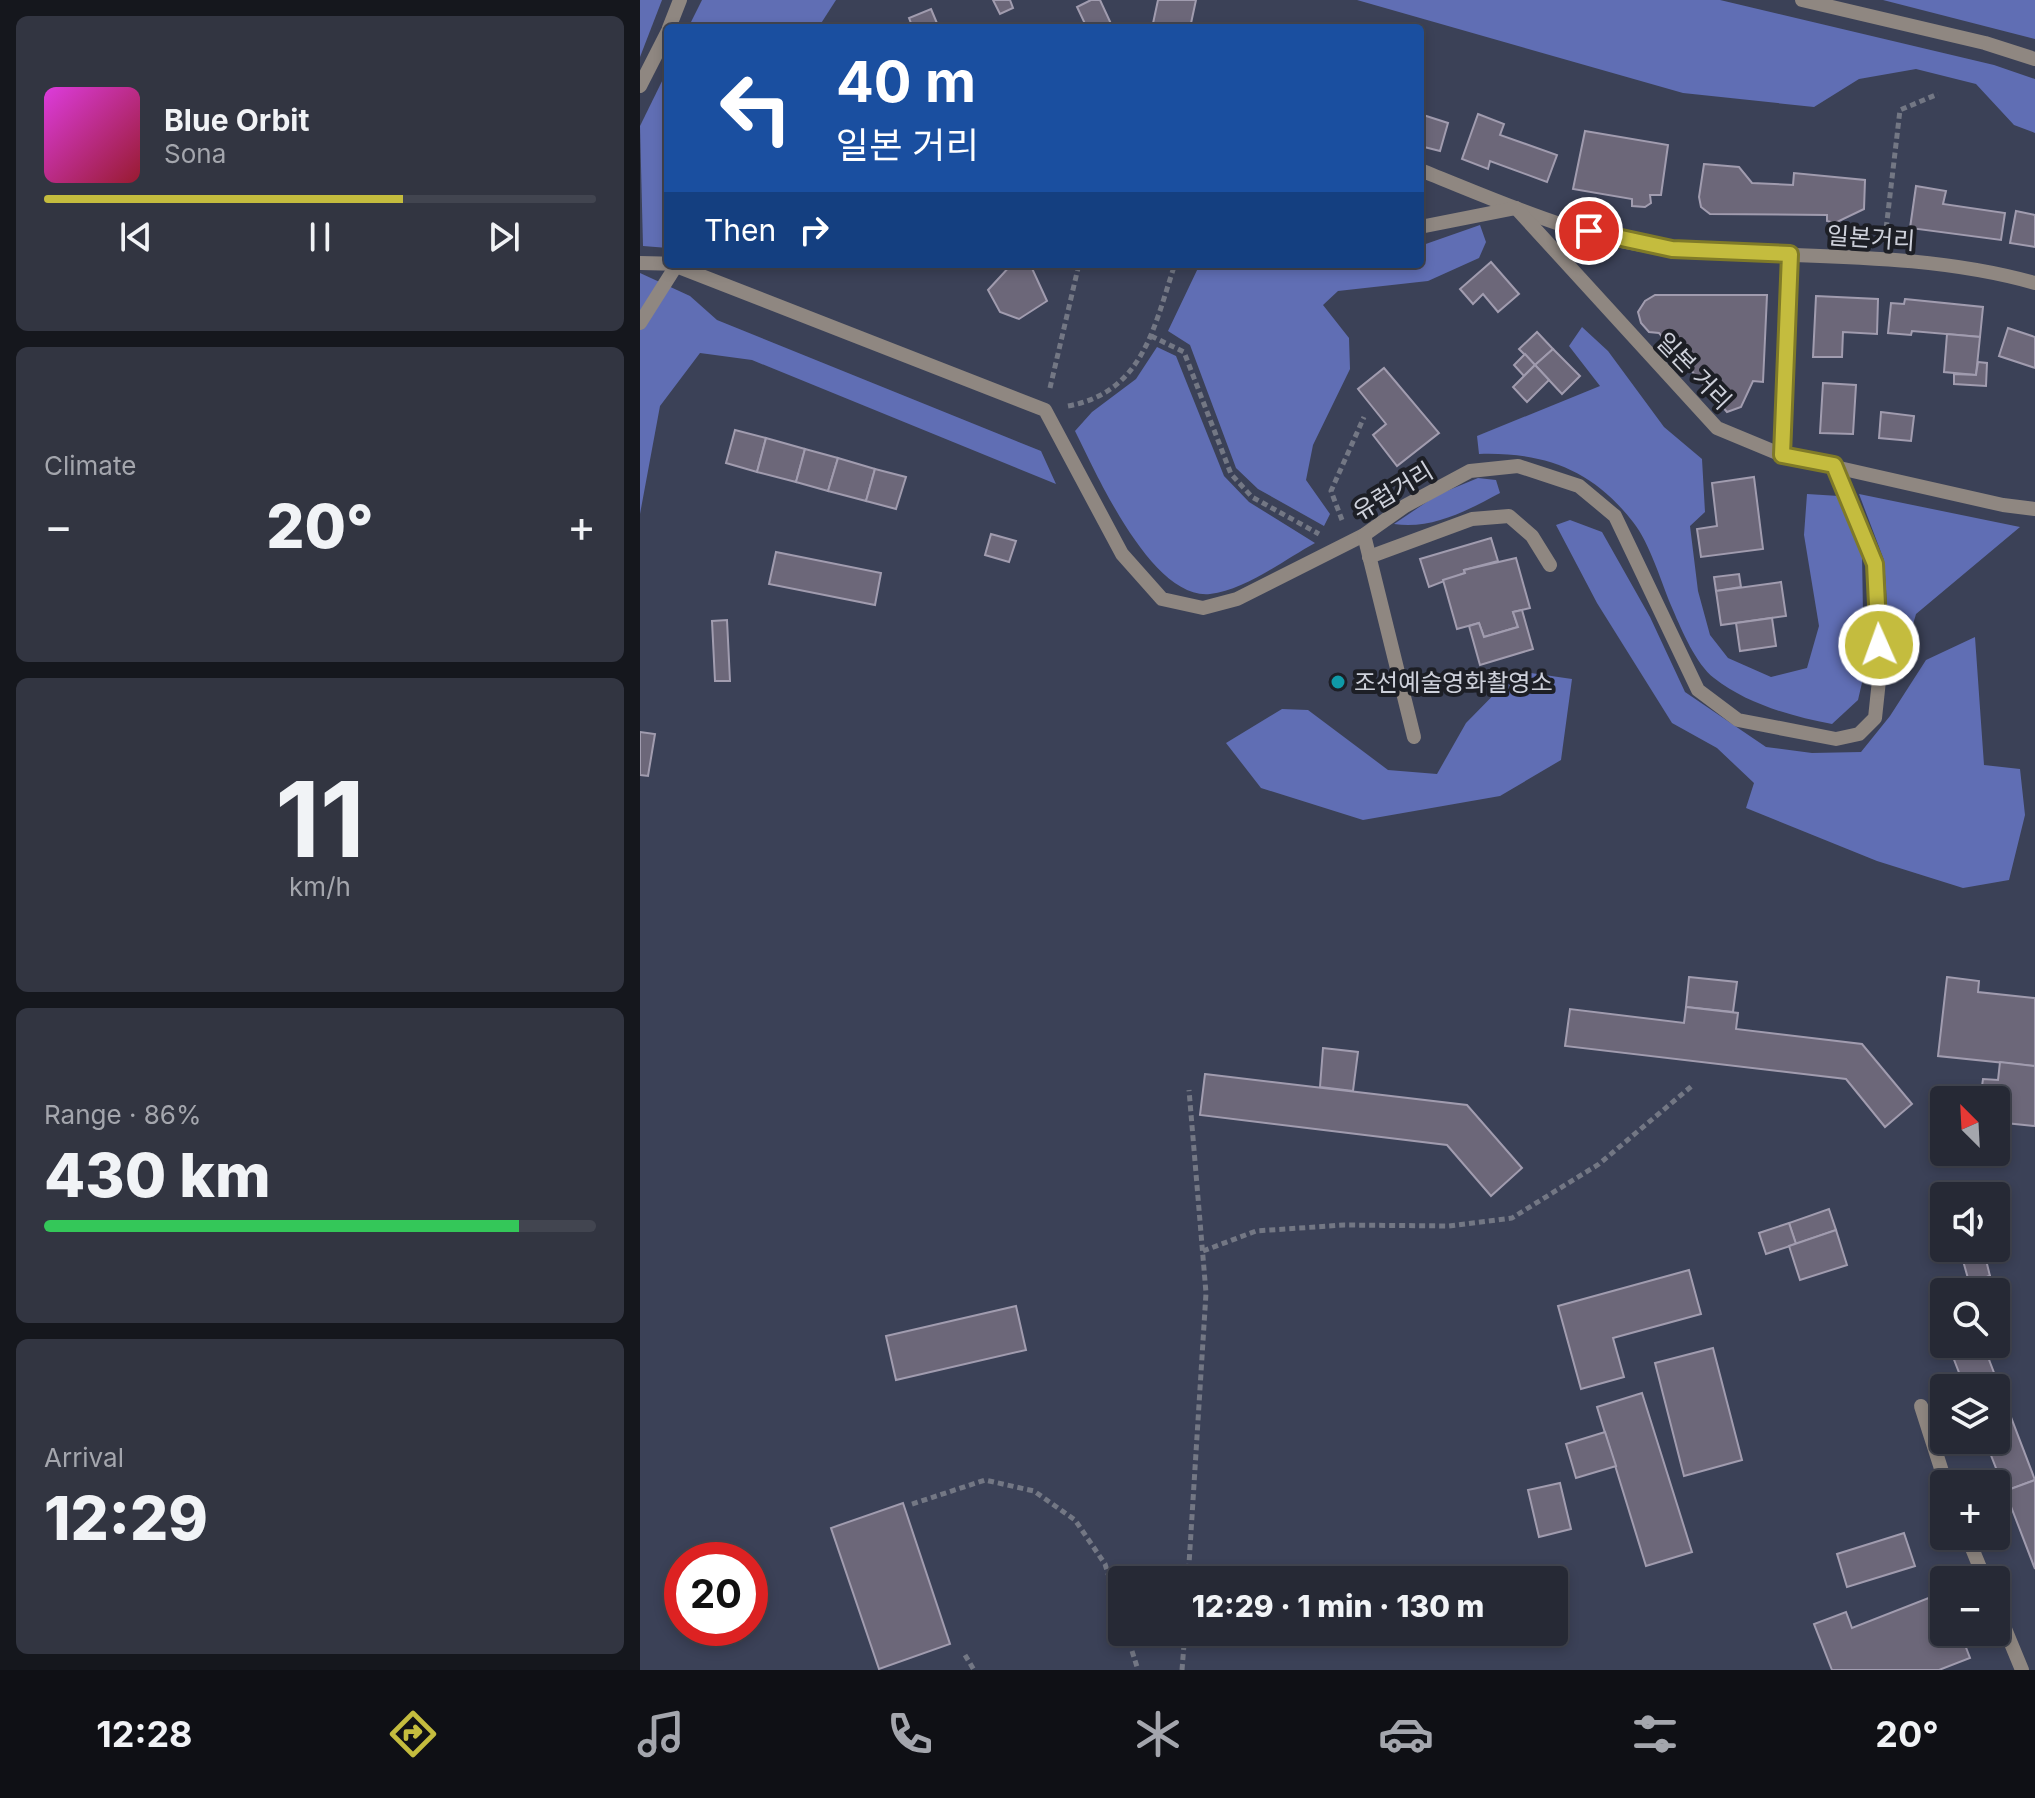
<!DOCTYPE html>
<meta charset="utf-8">
<style>
body{margin:0;font-family:Inter,"Noto Sans KR",sans-serif;background:#323541;color:#f1f3f6;height:100vh;display:flex;flex-direction:column;font-size:30px;white-space:nowrap}
*{box-sizing:border-box;margin:0}
p{font-size:26px;color:#a4a6ad}
.icon{flex:none;width:44px;height:44px;fill:none;stroke:currentColor;stroke-width:2;stroke-linecap:round;stroke-linejoin:round}
.map{position:relative;flex:1;overflow:hidden}
.details{display:flex;flex-direction:column;gap:16px;padding:16px;background:#15171d;width:640px}
.details>*{flex:none}
.guide{position:absolute;left:24px;top:24px;width:760px;height:244px;border-radius:8px;box-shadow:0 4px 12px #0003,0 0 0 2px #424550;background:#1a4fa0;color:#fff;overflow:hidden}
.needle{width:52px;rotate:336deg}
.controls{position:absolute;left:1290px;top:1086px;display:grid;gap:16px}
.controls a{display:grid;place-items:center;width:80px;height:80px;border-radius:8px;background:#262935;box-shadow:0 4px 12px #0003,0 0 0 2px #424550;font-size:40px}
.speed{position:absolute;left:24px;top:1542px;display:flex;gap:16px;font-size:40px;font-weight:700;text-align:center}
.speed>*{display:grid;place-content:center;width:104px;height:104px;border-radius:50%;background:#262935;box-shadow:0 4px 12px #0003,0 0 0 2px #424550;line-height:1}
.speed .limit{border:12px solid #d22;background:#fff;color:#111}
.pin{position:absolute;display:grid;place-items:center;width:68px;height:68px;color:#fff;margin:-34px;border:4px solid #fff;border-radius:50%;box-shadow:0 2px 8px #0007}
.me{position:absolute;width:88px;margin:-44px;rotate:358deg;stroke-linejoin:round;filter:drop-shadow(0 0 6px #0008)}
.turn{display:flex;align-items:center;gap:28px;height:168px;padding:0 40px;font-size:36px}
.turn .icon{width:104px;height:104px;stroke-width:2.5}
.turn b{display:block;font-size:56px;line-height:68px}
.then{display:flex;align-items:center;height:76px;padding:0 40px;background:#0003;gap:16px;font-size:30px}
.big{font-size:60px;font-weight:800;line-height:1.1}
.details .tile{flex:1;display:flex;flex-direction:column;justify-content:center;gap:12px;min-width:0;padding:0 28px;border-radius:12px;background:#323541}
.details .dial{align-items:center;gap:0}
.dial b{font-size:104px;line-height:1}
.song{display:flex;align-items:center;gap:24px}
.cover{width:96px;height:96px;border-radius:12px;background:linear-gradient(135deg,hsl(300 70% 55%),hsl(350 70% 35%))}
.played{height:8px;border-radius:4px;background:linear-gradient(90deg,#c4bc3e 65%,#424550 65%)}
.keys{display:flex;justify-content:space-around;direction:ltr}
.heat{display:flex;justify-content:space-between;align-items:center;font-size:44px;direction:ltr}
.charge{height:12px;border-radius:6px;background:linear-gradient(90deg,#34c759 86%,#424550 0)}
.trip{position:absolute;left:468px;top:1566px;width:460px;height:80px;border-radius:8px;background:#262935;box-shadow:0 4px 12px #0003,0 0 0 2px #424550;font-weight:800;line-height:80px;text-align:center}
.dock{display:flex;height:128px;justify-content:space-around;align-items:center;background:#0f1015;color:#a4a6ad}
.dock .icon{width:56px;height:56px}
.dock .current{color:#c4bc3e}
.dock b{font-size:36px;color:#f1f3f6}
main{display:flex;flex:1;min-height:0}
.map>svg:first-child{display:block}
</style>
<main>
<section class="details">
<div class="tile">
<div class="song"><i class="cover"></i><div><b>Blue Orbit</b><p>Sona</p></div></div>
<div class="played"></div>
<div class="keys"><svg class="icon" aria-label="previous" viewBox="0 0 24 24"><path d="M18 5L8 12l10 7zM5 5v14"/></svg><svg class="icon" aria-label="pause" viewBox="0 0 24 24"><path d="M8 5v14M16 5v14"/></svg><svg class="icon" aria-label="next" viewBox="0 0 24 24"><path d="M6 5l10 7-10 7zM19 5v14"/></svg></div>
</div>
<div class="tile"><p>Climate</p>
<div class="heat"><a>−</a><b class="big">20°</b><a>+</a></div>
</div>
<div class="tile dial"><b>11</b><p>km/h</p></div>
<div class="tile"><p>Range · 86%</p><b class="big">430 km</b><div class="charge"></div></div>
<div class="tile"><p>Arrival</p><b class="big">12:29</b></div>
</section>
<div class="map">
<svg width="1395" height="1670" viewBox="0 0 1395 1670">
<rect width="100%" height="100%" fill="#333747"/>
<path fill="#3b4157" fill-rule="evenodd" d="M0,0H1395V1670H0ZM28,28H780V264H28ZM1304,1100H1356V1152H1304ZM1304,1196H1356V1248H1304ZM1304,1292H1356V1344H1304ZM1304,1388H1356V1440H1304ZM1304,1484H1356V1536H1304ZM42,1560H110V1628H42ZM482,1580H914V1632H482ZM1304,1580H1356V1632H1304Z"/>
<g fill="#606eb4">
<path d="M0,0H22L0,57Z"/>
<path d="M62,0H196L178,28H48Z"/>
<path d="M717,0H1080L1354,65L1395,79V133L1374,125L1336,84L1276,69L1219,79L1174,107L1043,93Z"/>
<path d="M1243,0H1395V39Z"/>
<path d="M28,69V248L3,246L0,126Z"/>
<path d="M840,225L846,242L839,258L788,281L698,291L683,305L709,338L710,369L673,445L666,480L690,514L684,526L618,489L596,468L550,345L528,331L559,266L780,264V246Z"/>
<path d="M0,273L50,296L77,320L401,451L416,484L112,360L60,353L20,406L0,514Z"/>
<path d="M942,327L968,351L1024,427L1062,459L1065,512L1050,526L1058,591L1070,635L1088,658L1131,677L1167,668L1179,626L1164,535L1167,494L1199,496L1222,554L1224,674L1218,700L1192,724C1151,716 1107,704 1074,678C1056,664 1042,631 1033,610C1022,585 1010,543 993,522C952,469 903,452 839,454L837,436L960,386L929,346Z"/>
<path d="M517,347L536,356L584,476L609,502L675,543C644,560 605,590 570,594C512,600 457,475 435,431L452,412L496,379Z"/>
<path d="M838,478L856,480L860,493C828,510 792,530 754,524L797,495Z"/>
<path d="M1219,494L1380,527L1276,614L1262,662H1251L1244,560Z"/>
<path d="M930,520L962,532L1010,617L1045,692L1126,747L1172,753L1221,752L1250,716L1286,660L1335,637L1344,765L1380,769L1385,815L1369,880L1323,888L1237,861L1106,808L1114,783L1077,748L1032,723L957,603L916,525Z"/>
<path d="M877,671L932,679L921,760L860,796L723,820L621,788L586,743L642,709L668,710L748,770L797,774L826,723Z"/>
</g>
<g fill="#6c6779" stroke="#a19caf" stroke-width="2">
<path d="M353,0H370L373,8L360,14Z"/>
<path d="M451,0H460L473,28H447L437,7Z"/>
<path d="M518,0H556L550,28H512Z"/>
<path d="M291,9L299,28H273L269,18Z"/>
<path d="M780,114L808,123L800,151L780,146Z"/>
<path d="M838,114L864,124L860,135L917,155L907,182L850,161L848,169L822,159Z"/>
<path d="M945,131L1028,145L1021,195H1010L1011,203L1005,207L992,206V199L933,189Z"/>
<path d="M1064,164L1099,167L1112,183L1153,185L1154,173L1225,180L1224,209L1195,223L1187,221V215L1070,214L1061,207L1059,197Z"/>
<path d="M1276,186L1306,191L1303,204L1365,213L1361,240L1270,228Z"/>
<path d="M1376,211L1395,215V247L1370,243Z"/>
<path d="M851,262L879,294L858,312L843,294L833,304L820,289Z"/>
<path d="M390,264L407,301L379,319L360,312L348,290L371,265Z"/>
<path d="M1015,295H1127L1123,382L1113,381L1101,407L1087,412L1019,333L1009,332L1001,323L998,312L1005,301Z"/>
<path d="M1176,296L1238,299L1237,334L1203,332L1202,357H1173Z"/>
<path d="M1265,299L1343,307L1340,337L1272,331L1271,335L1248,333L1251,303L1264,304Z"/>
<path d="M1368,328L1395,337V368L1359,356Z"/>
<path d="M897,332L913,349L895,365L879,349Z"/>
<path d="M1307,334L1340,337L1336,375L1304,372Z"/>
<path d="M913,349L940,376L922,394L895,365Z"/>
<path d="M885,354L895,365L884,376L874,365Z"/>
<path d="M1338,362L1347,363L1346,386L1314,384V374L1336,375Z"/>
<path d="M895,365L909,380L887,402L873,387Z"/>
<path d="M744,368L799,433L757,466L733,435L746,424L718,389Z"/>
<path d="M1183,383L1216,385L1213,434L1180,433Z"/>
<path d="M1241,412L1274,416L1271,441L1239,438Z"/>
<path d="M95,430L126,438L117,472L86,463Z"/>
<path d="M126,438L165,449L156,482L117,472Z"/>
<path d="M165,449L198,458L188,491L156,482Z"/>
<path d="M198,458L235,469L226,501L188,491Z"/>
<path d="M235,469L266,477L256,509L226,501Z"/>
<path d="M1114,477L1123,549L1061,557L1057,529L1077,526L1072,483Z"/>
<path d="M351,534L376,541L369,562L345,555Z"/>
<path d="M851,538L858,561L824,570L825,573L789,587L780,559Z"/>
<path d="M136,552L241,573L235,605L129,584Z"/>
<path d="M876,558L890,608L873,612L878,627L844,637L839,623L817,629L803,580L825,573L824,570Z"/>
<path d="M1099,574L1101,587L1076,591L1074,577Z"/>
<path d="M1141,582L1146,616L1081,625L1076,591Z"/>
<path d="M882,610L893,649L840,665L829,626L839,623L844,637L878,627L873,612Z"/>
<path d="M1132,618L1136,646L1100,651L1096,623Z"/>
<path d="M87,620L90,681H75L72,621Z"/>
<path d="M0,732L15,734L8,776L0,775Z"/>
<path d="M1049,977L1097,982L1093,1012L1046,1007Z"/>
<path d="M1307,977L1339,981L1338,992L1395,998V1066L1298,1056Z"/>
<path d="M1046,1007L1098,1013L1096,1029L1222,1044L1272,1104L1245,1127L1206,1079L925,1046L930,1009L1044,1023Z"/>
<path d="M683,1048L718,1052L713,1091L680,1087Z"/>
<path d="M1360,1062L1395,1066V1126L1356,1122V1100H1340L1343,1079L1358,1080Z"/>
<path d="M565,1074L827,1105L882,1168L851,1196L807,1145L560,1115Z"/>
<path d="M1189,1209L1196,1230L1156,1244L1149,1223Z"/>
<path d="M1149,1223L1156,1244L1126,1254L1119,1233Z"/>
<path d="M1196,1230L1207,1265L1160,1280L1149,1246Z"/>
<path d="M1343,1248L1350,1276L1329,1282L1320,1250Z"/>
<path d="M1049,1270L1061,1314L973,1338L984,1377L941,1389L918,1306Z"/>
<path d="M1350,1276L1354,1292H1331L1329,1282Z"/>
<path d="M376,1306L386,1350L256,1380L246,1336Z"/>
<path d="M1308,1344H1343L1395,1480L1365,1491L1345,1440H1356V1388H1325Z"/>
<path d="M1073,1348L1102,1460L1044,1476L1015,1363Z"/>
<path d="M1002,1393L1052,1552L1006,1566L957,1407Z"/>
<path d="M965,1432L976,1466L936,1478L926,1444Z"/>
<path d="M1395,1480V1569L1365,1491Z"/>
<path d="M920,1483L931,1529L899,1537L888,1490Z"/>
<path d="M263,1503L310,1644L239,1669L191,1528Z"/>
<path d="M1264,1533L1275,1566L1207,1587L1197,1554Z"/>
<path d="M1304,1592V1632H1320L1330,1658L1299,1670H1192L1174,1624L1206,1612L1212,1628Z"/>
</g>
<g fill="none" stroke-linecap="round" stroke-linejoin="round">
<g stroke="#737784" stroke-width="5" stroke-dasharray="6 4" stroke-linecap="butt">
<path d="M1245,238L1260,110L1298,94"/>
<path d="M511,336L544,352L591,474L612,497L679,534"/>
<path d="M410,388L439,264"/>
<path d="M428,406C504,392 514,326 535,264"/>
<path d="M702,520L691,491L724,417"/>
<path d="M563,1251L616,1231L704,1225L809,1226L872,1218L959,1164L1053,1085"/>
<path d="M272,1504L345,1480L394,1491L435,1520L465,1564L482,1619"/>
<path d="M548,1580L566,1293L549,1090"/>
<path d="M486,1632L498,1670"/>
<path d="M325,1655L334,1670"/>
<path d="M542,1670L545,1632"/>
</g>
<g stroke="#8f8781" stroke-width="14">
<path d="M1162,0L1345,43L1395,59"/>
<path d="M29,28L40,0"/>
<path d="M0,86L28,31"/>
<path d="M780,170C861,202 946,242 1034,249C1154,259 1278,250 1395,283"/>
<path d="M780,227L876,208L1077,428L1142,455L1363,505L1395,509"/>
<path d="M0,263L42,264"/>
<path d="M36,266L405,410L482,554L522,599L563,608L597,599L724,535L765,506L830,471L878,466L939,486L975,516L1058,690L1098,720L1196,739L1219,734L1235,718L1240,671L1235,564L1194,465"/>
<path d="M0,323L36,266"/>
<path d="M1142,455L1150,254"/>
<path d="M724,535L774,737"/>
<path d="M729,557L832,519L869,516L892,536L910,565"/>
<path d="M1281,1406L1306,1484"/>
<path d="M1327,1536L1345,1580"/>
<path d="M1356,1607L1382,1670"/>
</g>
</g>
<g fill="none" stroke-linecap="round" stroke-linejoin="round">
<g stroke="#7f7a28" stroke-width="20">
<path id="route" d="M949,231L1032,249L1150,254L1142,455L1194,465L1235,564L1239,645"/>
</g>
<use href="#route" stroke="#c4bc3e" stroke-width="14"/>
</g>
<circle fill="#0f9aa8" stroke="#1d1f26" stroke-width="3" cx="698" cy="682" r="8"/>
<g text-anchor="middle" dominant-baseline="central" stroke-width="8" stroke-linejoin="round" paint-order="stroke">
<g font-size="24" fill="#ced1db" stroke="#1d1f26">
<text transform="translate(1231 238) rotate(4)">일본거리</text>
<text transform="translate(1054 371) rotate(46)">일본 거리</text>
<text transform="translate(753 491) rotate(-31)">유럽거리</text>
</g>
<g font-size="24" fill="#ced1db" stroke="#1d1f26" text-anchor="start">
<text x="714" y="682">조선예술영화촬영소</text>
</g>
</g>
</svg>
<div class="controls">
<a><svg class="needle" viewBox="-14 -14 28 28"><path d="M0-13l5 13h-10z" fill="#e53935"/><path d="M0 13l5-13h-10z" fill="#a4a6ad"/></svg></a>
<a><svg class="icon" aria-label="sound" viewBox="0 0 24 24"><path d="M4 9h4l5-4v14l-5-4H4zM17 9q2 3 0 6"/></svg></a>
<a><svg class="icon" aria-label="search" viewBox="0 0 24 24"><circle cx="10" cy="10" r="6"/><path d="M15 15l6 6"/></svg></a>
<a><svg class="icon" aria-label="layers" viewBox="0 0 24 24"><path d="M12 4l9 5-9 5-9-5zM3 14l9 5 9-5"/></svg></a>
<a>+</a>
<a>−</a>
</div>
<div class="speed"><div class="limit">20</div></div>
<div class="pin" style="left:949px;top:231px;background:#d93025"><svg class="icon" aria-label="arrive" viewBox="0 0 24 24"><path d="M6 21V4h12l-3 4 3 4H6"/></svg></div>
<svg class="me" style="left:1239px;top:645px" viewBox="-20 -20 40 40"><circle r="17" fill="#c4bc3e" stroke="#fff" stroke-width="3"/><path d="M0-11L8 9 0 5-8 9z" fill="#fff"/></svg>
<div class="trip">12:29 · 1 min · 130 m</div>
<div class="guide">
<div class="turn"><svg class="icon" aria-label="left" viewBox="0 0 24 24"><path d="M17 20v-9H6M10 6l-5 5 5 5"/></svg><div><b>40 m</b>일본 거리</div></div>
<div class="then">Then<svg class="icon" aria-label="right" viewBox="0 0 24 24"><path d="M7 20v-9h11M14 6l5 5-5 5"/></svg></div>
</div>
</div>
</main>
<nav class="dock">
<b>12:28</b>
<svg class="icon current" aria-label="directions" viewBox="0 0 24 24"><path d="M12 3l9 9-9 9-9-9zM9 14v-3h6M13 9l2 2-2 2"/></svg>
<svg class="icon" aria-label="music" viewBox="0 0 24 24"><path d="M9 18V5l10-2v13"/><circle cx="6" cy="18" r="3"/><circle cx="16" cy="16" r="3"/></svg>
<svg class="icon" aria-label="phone" viewBox="0 0 24 24"><path d="M5 4h4l2 5-3 2q2 4 5 5l2-3 5 2v4C11 20 4 13 5 4z"/></svg>
<svg class="icon" aria-label="climate" viewBox="0 0 24 24"><path d="M12 3v18M4 7l16 10M4 17L20 7"/></svg>
<svg class="icon" aria-label="car" viewBox="0 0 24 24"><path d="M5 17H2v-5l4-1 3-4h7l3 4 3 1v5h-3M9 17h6M6 11h13"/><circle cx="7" cy="17" r="2"/><circle cx="17" cy="17" r="2"/></svg>
<svg class="icon" aria-label="filters" viewBox="0 0 24 24"><path d="M4 7h16M4 17h16"/><circle cx="9" cy="7" r="2"/><circle cx="15" cy="17" r="2"/></svg>
<b>20°</b>
</nav>
